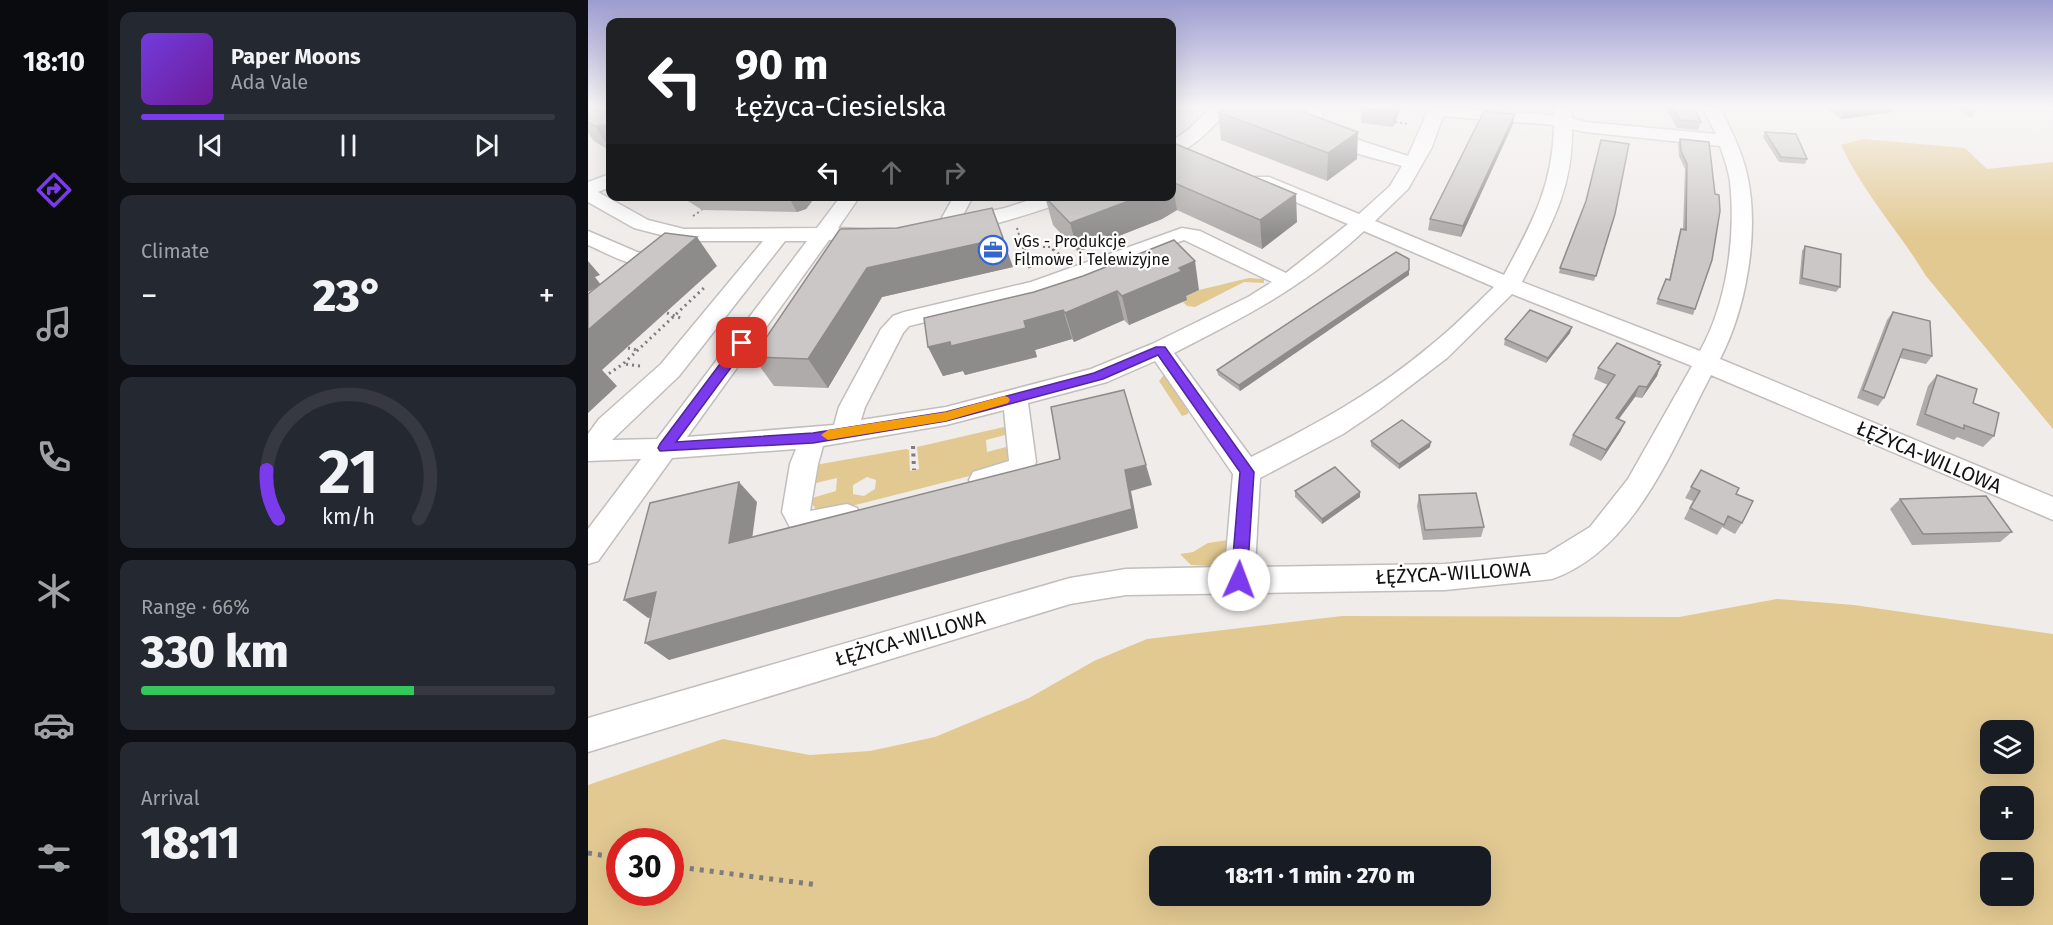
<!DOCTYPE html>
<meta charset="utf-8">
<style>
body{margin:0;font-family:"Fira Sans",sans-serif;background:#242831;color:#f1f3f6;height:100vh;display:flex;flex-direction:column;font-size:22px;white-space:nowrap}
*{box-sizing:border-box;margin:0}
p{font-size:20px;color:#9ea1a6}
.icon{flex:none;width:33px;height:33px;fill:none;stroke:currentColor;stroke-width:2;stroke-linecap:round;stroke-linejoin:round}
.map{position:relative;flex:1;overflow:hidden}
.side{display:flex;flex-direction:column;gap:12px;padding:12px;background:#0d0f14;width:480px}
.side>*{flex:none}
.banner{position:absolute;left:18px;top:18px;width:570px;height:183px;border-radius:12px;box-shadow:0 6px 24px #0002;background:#202124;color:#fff;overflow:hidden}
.controls{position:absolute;left:1392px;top:720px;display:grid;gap:12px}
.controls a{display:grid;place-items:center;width:54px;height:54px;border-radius:12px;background:#171b24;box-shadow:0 6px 24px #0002;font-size:30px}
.speed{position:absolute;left:18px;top:828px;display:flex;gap:12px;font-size:30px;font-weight:700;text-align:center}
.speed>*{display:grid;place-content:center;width:78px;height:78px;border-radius:50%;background:#171b24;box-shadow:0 6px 24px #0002;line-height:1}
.speed .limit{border:9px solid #d22;background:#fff;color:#111}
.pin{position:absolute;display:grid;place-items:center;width:51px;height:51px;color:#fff;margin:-26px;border-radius:12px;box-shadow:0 3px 9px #0006}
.me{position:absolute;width:66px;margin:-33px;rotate:2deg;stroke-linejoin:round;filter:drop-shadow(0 0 4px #0008)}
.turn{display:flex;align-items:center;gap:21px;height:126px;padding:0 30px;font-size:27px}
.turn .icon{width:78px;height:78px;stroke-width:2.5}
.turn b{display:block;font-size:42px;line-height:51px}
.lanes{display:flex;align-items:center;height:57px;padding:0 30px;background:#0003;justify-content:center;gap:30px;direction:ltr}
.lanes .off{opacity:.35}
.big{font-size:45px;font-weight:800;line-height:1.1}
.side .tile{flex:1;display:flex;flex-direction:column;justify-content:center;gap:9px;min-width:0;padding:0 21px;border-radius:12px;background:#242831}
.side .dial{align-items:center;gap:0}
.dial svg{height:156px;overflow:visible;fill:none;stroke:#363941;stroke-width:7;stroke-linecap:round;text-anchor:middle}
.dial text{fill:#f1f3f6;stroke:none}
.song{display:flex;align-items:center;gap:18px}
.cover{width:72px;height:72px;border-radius:9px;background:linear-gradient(135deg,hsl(260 70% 55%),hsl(280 70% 35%))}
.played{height:6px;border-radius:3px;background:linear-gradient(90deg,#7c3aed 20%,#363941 20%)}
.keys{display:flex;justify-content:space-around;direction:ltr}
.heat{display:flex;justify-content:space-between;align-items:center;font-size:33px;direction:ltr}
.charge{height:9px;border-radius:4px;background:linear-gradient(90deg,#34c759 66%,#363941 0)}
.trip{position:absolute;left:561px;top:846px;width:342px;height:60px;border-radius:12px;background:#171b24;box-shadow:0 6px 24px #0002;font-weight:800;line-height:60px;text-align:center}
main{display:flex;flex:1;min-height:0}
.menu{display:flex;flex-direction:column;width:108px;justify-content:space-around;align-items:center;background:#090b0e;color:#9ea1a6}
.menu .icon{width:42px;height:42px}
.menu .current{color:#7c3aed}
.menu b{font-size:27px;color:#f1f3f6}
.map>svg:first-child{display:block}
</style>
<main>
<nav class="menu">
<b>18:10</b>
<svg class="icon current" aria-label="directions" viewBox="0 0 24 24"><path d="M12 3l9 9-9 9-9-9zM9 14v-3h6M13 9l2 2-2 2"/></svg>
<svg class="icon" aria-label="music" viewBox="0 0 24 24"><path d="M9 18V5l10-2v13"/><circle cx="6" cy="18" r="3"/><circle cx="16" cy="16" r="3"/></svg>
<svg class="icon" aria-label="phone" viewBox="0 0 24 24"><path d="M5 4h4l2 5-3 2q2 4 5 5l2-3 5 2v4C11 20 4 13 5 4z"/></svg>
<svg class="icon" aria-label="climate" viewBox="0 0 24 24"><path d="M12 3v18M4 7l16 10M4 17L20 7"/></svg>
<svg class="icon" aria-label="car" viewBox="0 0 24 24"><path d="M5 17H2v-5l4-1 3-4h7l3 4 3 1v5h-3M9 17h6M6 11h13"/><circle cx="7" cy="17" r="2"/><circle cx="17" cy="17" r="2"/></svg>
<svg class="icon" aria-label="filters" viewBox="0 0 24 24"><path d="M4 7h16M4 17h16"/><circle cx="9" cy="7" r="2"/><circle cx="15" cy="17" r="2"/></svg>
</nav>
<section class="side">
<div class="tile">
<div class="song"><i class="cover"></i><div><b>Paper Moons</b><p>Ada Vale</p></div></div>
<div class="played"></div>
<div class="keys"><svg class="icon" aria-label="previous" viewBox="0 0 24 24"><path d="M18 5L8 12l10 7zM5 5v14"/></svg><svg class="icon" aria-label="pause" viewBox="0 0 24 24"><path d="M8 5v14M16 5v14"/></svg><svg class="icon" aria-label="next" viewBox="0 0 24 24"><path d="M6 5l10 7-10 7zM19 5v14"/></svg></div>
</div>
<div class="tile"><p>Climate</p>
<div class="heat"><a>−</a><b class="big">23°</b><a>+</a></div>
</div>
<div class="tile dial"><svg viewBox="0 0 100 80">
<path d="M14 69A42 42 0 1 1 86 69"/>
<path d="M14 69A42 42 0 0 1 8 44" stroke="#7c3aed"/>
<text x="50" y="56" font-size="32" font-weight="700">21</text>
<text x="50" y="72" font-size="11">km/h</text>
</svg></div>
<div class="tile"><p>Range · 66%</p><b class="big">330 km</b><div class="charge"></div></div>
<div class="tile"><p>Arrival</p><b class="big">18:11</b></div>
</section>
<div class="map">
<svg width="1465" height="925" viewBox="0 0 1465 925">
<rect width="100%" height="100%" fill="#f0ecea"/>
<g fill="#e2c992" fill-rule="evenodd">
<path d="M1275,139L1377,148L1399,169L1465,162V429L1338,276C1311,231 1275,193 1253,145Z"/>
<path d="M661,278L676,279V283L656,282L607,307L599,306L595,302L599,300L596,297L611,290Z"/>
<path d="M576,375L600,411V414L594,416L571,381Z"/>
<path d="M420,426L421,434L398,440L399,452L422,446L423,456L409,469L244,511L229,510L224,504V498L248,491L249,478L224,484L227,465L318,449L321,450L322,471L331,469L329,447ZM279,477L288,480L287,489L276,496L265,494V485Z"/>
<path d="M640,540L637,556L622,566L603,565L592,554L605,552L620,543Z"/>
<path d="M1189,599L1266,605L1465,634V925H0V785L135,739L222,755L282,751L347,737L441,698L506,661L559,639L754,616L1091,617ZM1402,730H1436V764H1402ZM1402,796H1436V830H1402ZM32,842H82V892H32ZM572,856H892V896H572ZM1402,862H1436V896H1402Z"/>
</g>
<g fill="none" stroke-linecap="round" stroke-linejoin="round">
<g stroke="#c2bebd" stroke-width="3">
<g id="minor">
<path d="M624,106H642C629,124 605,150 584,154V141L601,129Z"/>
<path d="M719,106H736L733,122L746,132L820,156L842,106L966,115L967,106H983L984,118L998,122L1128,134L1114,106H1131C1143,130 1155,153 1160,179C1171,235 1158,309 1132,359L1465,497V520L1123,375C1085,447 1047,550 964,579L857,590L538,595L482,604L0,752V718L482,578L538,569L637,567L645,474L567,361L519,382L440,403L448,462L443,475L395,491L385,488L381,480L385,472L421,461L416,410L358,425L235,446L230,464L222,511L259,504L269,508L273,516L269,524C248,531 225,538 204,531L194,512L202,464L208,449L84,458L10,561L0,564V529L53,459L0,461V434L11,419L73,364L175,241H96L46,228L0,202V182L22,174V187L10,192L60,220L96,229L229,228L253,196H272L250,228L293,230L296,234L293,238L241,240L99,437L246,425L251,407L293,329L305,316L316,312L443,282L594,228L612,231L698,273L760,224L667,185L665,181L667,177H681L771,214L802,186L814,166C785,157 732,148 715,122ZM855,116L966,125C965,186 944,223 916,275L787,221L820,189L844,147ZM984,129L997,132L1132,146C1136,157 1140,169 1142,181C1148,236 1139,303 1112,351L934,282C961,229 985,190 984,129ZM776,231L906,287C885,307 865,328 842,346C788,392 727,425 663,457L586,353C657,317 717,286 776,231ZM596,240L684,282L660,297L564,344L503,369L358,407L273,420L277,407L315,333L321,326L457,292ZM197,241H219L69,439L24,440L91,376ZM924,294L1104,366L1040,479L1002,527L958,554L857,564L667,567L672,478L755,434L792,409L859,358Z"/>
<path d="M366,196H385L374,217L417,208L454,196H485L483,200C452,210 382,236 353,229L350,225Z"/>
<path d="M0,231L49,252L70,255L73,260L70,265C46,270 21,254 0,245Z"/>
</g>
</g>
<g stroke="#7f7c7b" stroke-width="2" stroke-dasharray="2 3" stroke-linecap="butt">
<path d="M807,122L821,124"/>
<path d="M105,216L114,210"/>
<path d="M429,228L436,251"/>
<path d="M435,247H462L466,251"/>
</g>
<g stroke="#7f7c7b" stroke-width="3" stroke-dasharray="2 4" stroke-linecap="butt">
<path d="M436,249L442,269"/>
<path d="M465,249L474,257"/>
<path d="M79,313L95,319"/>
<path d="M40,348L49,350"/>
<path d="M52,366L35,364L118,286"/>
<path d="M16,377L35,364"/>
</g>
<path stroke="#7f7c7b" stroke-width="4" stroke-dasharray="3 4.5" stroke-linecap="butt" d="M325,446L326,470"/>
<g stroke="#7f7c7b" stroke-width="5" stroke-dasharray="4 6" stroke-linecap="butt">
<path d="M0,853L32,858"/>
<path d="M82,866L230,885"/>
</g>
<use href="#minor" fill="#fff" fill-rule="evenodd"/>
</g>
<g fill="#afabab">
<path d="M0,106H22V151L6,141L0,133Z"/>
<path d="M774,106H814L805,127L773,123Z"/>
<path d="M898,106H926V110Z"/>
<path d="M1076,106H1105L1113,122L1110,130L1089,128Z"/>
<path d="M1236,106H1307L1304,112L1253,119Z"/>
<path d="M1367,106H1389V108L1383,118Z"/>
<path d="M630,112L769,159L739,181L633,140Z"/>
<path d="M925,124L873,237L840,230L842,219Z"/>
<path d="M1177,132L1219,159L1217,164L1191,162L1175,137Z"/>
<path d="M1092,139L1121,142L1107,309L1105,315L1068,304L1078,279L1081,280L1091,235L1093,229L1095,230L1097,169L1091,156L1090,144Z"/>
<path d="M584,146L709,222L674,249L589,210L574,219L490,252L465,225L457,197L584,196Z"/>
<path d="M92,196H228L218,209L209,212L114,210Z"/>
<path d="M299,196H355L353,200L300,199Z"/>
<path d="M1027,214L1006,281L971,273L972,268Z"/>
<path d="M252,229L425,267L294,297L240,388L186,386L165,357Z"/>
<path d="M1217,246L1252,287L1248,292L1211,284L1214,251Z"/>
<path d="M821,270V275L652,391L630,375L629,370Z"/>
<path d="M611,290L598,296L599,300L541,325L536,320L486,342L484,339L447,350L449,357L377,375L375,371L355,376L340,347L446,292Z"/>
<path d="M1305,312L1344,356L1338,364L1312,358L1296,398L1290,406L1269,398L1299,320Z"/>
<path d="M982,333L958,363L916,345L917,339Z"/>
<path d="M1071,364L1069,376L1054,398L1047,397L1031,419L1037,422L1032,432L1013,461L981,445L985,435L1020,385L1006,379L1010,368Z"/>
<path d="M1349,375L1385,403L1406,436L1395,447L1369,437L1366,440L1328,425L1340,386Z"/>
<path d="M783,441L842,447L811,469L783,446Z"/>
<path d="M1113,470L1148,494L1154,523L1147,534L1134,527L1129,535L1096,519L1105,501L1097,498Z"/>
<path d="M707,491L772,497L734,524L707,497Z"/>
<path d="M831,495L896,527L893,537L835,540L829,506Z"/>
<path d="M1312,499L1424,532L1412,542L1324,545L1302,509Z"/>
</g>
<g fill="#8e8b8b">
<path d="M808,106H814L805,127L806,112Z"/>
<path d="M1284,106H1307L1304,112L1253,119L1258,110Z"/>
<path d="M927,114L925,124L873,237L875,226Z"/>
<path d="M22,124V148L7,126Z"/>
<path d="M770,132L769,159L739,181L740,153Z"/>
<path d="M584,181L589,210L574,219L490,252L482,223L554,196H584Z"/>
<path d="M708,194L709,222L674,249L672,220Z"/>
<path d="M200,196H228L218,209L209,212Z"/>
<path d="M404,208L425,267L294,297L240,388L220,359L279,268Z"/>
<path d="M109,237L129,266L14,370L29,386L0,413V330Z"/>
<path d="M0,261L12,275L7,277L13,285L0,292Z"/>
<path d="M607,261L611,290L598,296L599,300L541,325L534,296L591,268Z"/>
<path d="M821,270V275L652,391L651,385Z"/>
<path d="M529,291L536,320L486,342L477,313Z"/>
<path d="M475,310L484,339L447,350L449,357L377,375L375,371L355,376L340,347L362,342Z"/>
<path d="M984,327L982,333L958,363L960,358Z"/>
<path d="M1073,365L1069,376L1054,398L1059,387Z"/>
<path d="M1051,386L1047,397L1024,428L1028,418Z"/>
<path d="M1037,422L1032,432L1013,461L1018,450Z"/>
<path d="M843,442L842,447L811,469V464Z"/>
<path d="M558,465L564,485L543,491L550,528L81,660L57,643L537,470Z"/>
<path d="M151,482L169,502L161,562L141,543Z"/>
<path d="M772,492V497L734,524V519Z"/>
<path d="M68,592L91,611L60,618L36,600Z"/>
</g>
<g fill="#cbc7c7" stroke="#8e8b8b" stroke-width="1.5">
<path d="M6,106H22V124L7,126L0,122V108Z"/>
<path d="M640,106H699L770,132L740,153L630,112Z"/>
<path d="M774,106H808L806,112L773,108Z"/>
<path d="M1084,106H1105L1113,122L1092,120Z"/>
<path d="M1253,106H1284L1258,110Z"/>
<path d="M896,111L927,114L875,226L842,219Z"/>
<path d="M1177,132L1208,134L1219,159L1193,157Z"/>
<path d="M1092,139L1121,142L1127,194L1131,195L1132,211L1124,260L1107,309L1070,299L1078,279L1082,280L1093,229L1098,230L1099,164L1093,151Z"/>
<path d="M1013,140L1041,144L1027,214L1008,276L972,268L998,201Z"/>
<path d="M588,144L708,194L672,220L584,182V146Z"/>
<path d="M554,196L482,223L457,197L458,196Z"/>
<path d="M404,208L415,238L279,268L220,359L165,357L252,229L309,228Z"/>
<path d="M77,233L109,237L0,330V294Z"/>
<path d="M586,240L607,261L591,268L594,271L534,296L529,291L477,313L475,310L436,321L438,328L363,346L362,342L340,347L336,318L446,292L495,276Z"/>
<path d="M1217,246L1253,254L1252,287L1214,278Z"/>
<path d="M808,252L821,259V270L651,385L629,370Z"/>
<path d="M942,310L984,327L960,358L917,339Z"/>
<path d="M1305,312L1342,321L1344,356L1315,349L1296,398L1275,390Z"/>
<path d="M1029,343L1072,362L1070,364L1073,365L1059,387L1051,386L1028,418L1037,422L1018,450L985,435L1027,375L1010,368Z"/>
<path d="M1349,375L1389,389L1385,403L1411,413L1406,436L1376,425V429L1337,414Z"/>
<path d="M536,390L558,465L537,470L544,509L57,643L68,592L36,600L62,503L151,482L141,543L472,459L463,407Z"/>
<path d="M814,420L843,442L811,464L783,441Z"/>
<path d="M747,467L772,492L734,519L707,491Z"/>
<path d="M1113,470L1151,488L1148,494L1165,501L1154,523L1140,516L1136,525L1102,508L1112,491L1103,487Z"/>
<path d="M888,493L896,527L837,530L831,495Z"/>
<path d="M1398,496L1424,532L1335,534L1312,499Z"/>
</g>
<linearGradient id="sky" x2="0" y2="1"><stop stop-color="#9d9cd1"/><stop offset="0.45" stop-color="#f8f6f6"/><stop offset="1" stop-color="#f8f6f6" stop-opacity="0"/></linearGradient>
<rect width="1465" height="236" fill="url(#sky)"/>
<path fill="#7c3aed" stroke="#51269a" stroke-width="1.5" d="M154,339L160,343L159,346L88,442L225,433L358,412L506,373L568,347H577L666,472L659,580L656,585L651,587L645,585L643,580L652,472L570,355L515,379L358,421L225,443L72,451L70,448L72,444L150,340Z"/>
<path fill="#f59e0b" d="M416,396L420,397L422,400L420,403L358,421L240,440L233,435L240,430L358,412Z"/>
<defs>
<g id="office-ring" transform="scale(1.5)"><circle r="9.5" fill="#fff" stroke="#3465d4" stroke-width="1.5"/><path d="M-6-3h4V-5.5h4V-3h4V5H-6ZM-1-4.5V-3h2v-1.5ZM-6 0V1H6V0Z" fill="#3465d4"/></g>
</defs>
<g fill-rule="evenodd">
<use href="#office-ring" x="405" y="250"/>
</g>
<g text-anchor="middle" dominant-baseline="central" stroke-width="4.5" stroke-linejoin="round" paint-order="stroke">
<g font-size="16" fill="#141212" stroke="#fff" text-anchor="start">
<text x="426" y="241">vGs - Produkcje<tspan x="426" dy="18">Filmowe i Telewizyjne</tspan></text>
</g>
<g font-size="20" fill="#141212" stroke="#fff">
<text transform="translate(1341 457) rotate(23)">ŁĘŻYCA-WILLOWA</text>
<text transform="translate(865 573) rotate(-3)">ŁĘŻYCA-WILLOWA</text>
<text transform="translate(322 638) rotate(-16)">ŁĘŻYCA-WILLOWA</text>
</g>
</g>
</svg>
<div class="controls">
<a><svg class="icon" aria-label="layers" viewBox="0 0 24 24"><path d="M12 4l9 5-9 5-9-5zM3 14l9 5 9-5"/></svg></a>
<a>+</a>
<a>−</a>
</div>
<div class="speed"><div class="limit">30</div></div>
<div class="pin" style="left:154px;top:343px;background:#d93025"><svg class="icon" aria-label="arrive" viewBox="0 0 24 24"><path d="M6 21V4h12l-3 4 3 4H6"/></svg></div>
<svg class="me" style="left:651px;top:580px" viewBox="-20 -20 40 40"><circle r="19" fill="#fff"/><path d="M0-13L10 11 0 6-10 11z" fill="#7c3aed"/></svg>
<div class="trip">18:11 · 1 min · 270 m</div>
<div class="banner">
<div class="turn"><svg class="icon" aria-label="left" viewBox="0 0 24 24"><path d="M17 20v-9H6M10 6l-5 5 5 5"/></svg><div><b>90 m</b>Łężyca-Ciesielska</div></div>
<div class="lanes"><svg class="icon" aria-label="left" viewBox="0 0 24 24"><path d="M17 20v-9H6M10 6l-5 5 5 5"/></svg><svg class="icon off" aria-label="ahead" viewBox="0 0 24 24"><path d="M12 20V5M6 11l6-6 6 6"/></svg><svg class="icon off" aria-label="right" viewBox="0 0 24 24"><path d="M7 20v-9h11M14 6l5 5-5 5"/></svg></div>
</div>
</div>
</main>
